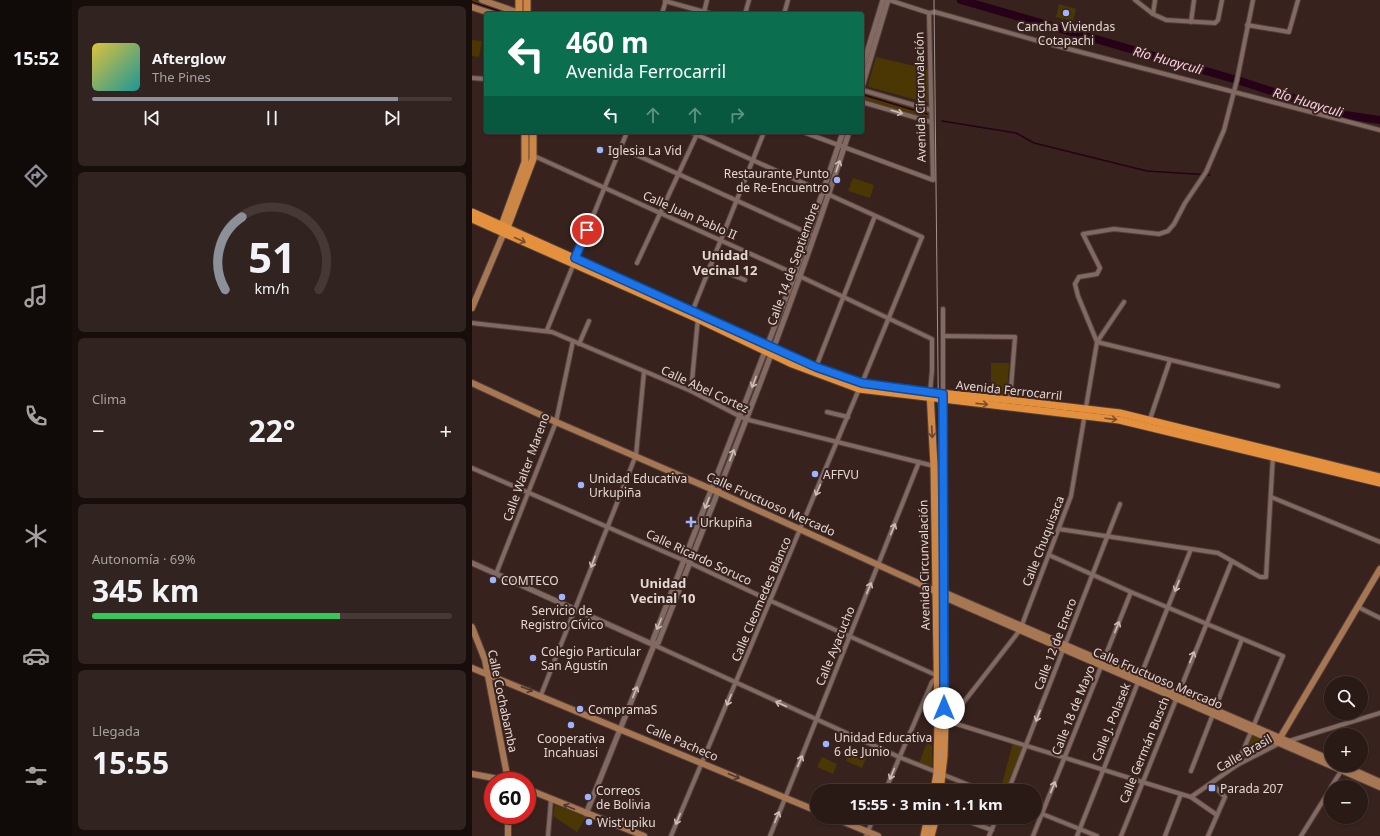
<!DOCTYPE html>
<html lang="es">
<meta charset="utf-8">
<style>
body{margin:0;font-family:"Noto Sans",sans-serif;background:#31231f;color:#f1f3f6;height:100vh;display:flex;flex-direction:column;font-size:15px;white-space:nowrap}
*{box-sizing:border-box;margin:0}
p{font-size:13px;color:#a5a1a1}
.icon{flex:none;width:22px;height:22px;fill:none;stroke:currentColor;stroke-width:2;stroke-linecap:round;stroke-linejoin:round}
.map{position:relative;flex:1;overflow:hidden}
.drawer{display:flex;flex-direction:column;gap:6px;padding:6px;background:#170e0c;width:400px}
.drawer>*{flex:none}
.top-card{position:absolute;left:12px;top:12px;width:380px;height:122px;border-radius:4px;box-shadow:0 1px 3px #0004,0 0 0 1px #453835;background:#0b6e4f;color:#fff;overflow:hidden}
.fabs{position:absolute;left:852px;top:676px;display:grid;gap:8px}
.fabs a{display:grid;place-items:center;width:44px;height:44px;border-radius:50%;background:#291a16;box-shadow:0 1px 3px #0004,0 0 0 1px #453835;font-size:20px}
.speed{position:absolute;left:12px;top:772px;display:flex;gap:8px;font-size:20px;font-weight:700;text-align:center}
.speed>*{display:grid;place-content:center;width:52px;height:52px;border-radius:50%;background:#291a16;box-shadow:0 1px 3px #0004,0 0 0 1px #453835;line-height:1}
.speed .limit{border:6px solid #d22;background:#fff;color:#111}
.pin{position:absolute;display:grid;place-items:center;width:34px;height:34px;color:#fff;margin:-17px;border:2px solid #fff;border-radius:50%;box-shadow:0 1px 4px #0007}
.me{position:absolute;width:44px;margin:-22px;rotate:0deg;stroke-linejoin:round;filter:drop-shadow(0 0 3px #0008)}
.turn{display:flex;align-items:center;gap:14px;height:84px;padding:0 16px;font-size:18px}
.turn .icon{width:52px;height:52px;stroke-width:2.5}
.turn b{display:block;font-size:28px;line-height:34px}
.lanes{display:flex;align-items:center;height:38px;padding:0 16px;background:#0003;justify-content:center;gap:20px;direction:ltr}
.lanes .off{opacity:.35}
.big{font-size:30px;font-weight:700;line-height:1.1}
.drawer .widget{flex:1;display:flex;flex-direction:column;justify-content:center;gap:6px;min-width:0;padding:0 14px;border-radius:6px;background:#31231f}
.drawer .dial{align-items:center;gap:0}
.dial svg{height:104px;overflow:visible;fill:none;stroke:#453835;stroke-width:7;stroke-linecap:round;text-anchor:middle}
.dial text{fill:#f1f3f6;stroke:none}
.song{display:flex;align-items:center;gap:12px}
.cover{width:48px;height:48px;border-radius:6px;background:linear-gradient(135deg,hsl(50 70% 55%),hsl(180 70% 35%))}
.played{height:4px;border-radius:2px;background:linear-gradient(90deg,#8c9099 85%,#453835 85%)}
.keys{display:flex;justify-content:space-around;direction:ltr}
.heat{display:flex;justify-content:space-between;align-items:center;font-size:22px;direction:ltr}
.charge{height:6px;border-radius:3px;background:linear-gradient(90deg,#34c759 69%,#453835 0)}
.trip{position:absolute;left:338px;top:784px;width:232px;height:40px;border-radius:20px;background:#291a16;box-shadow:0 1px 3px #0004,0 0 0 1px #453835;font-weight:700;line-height:40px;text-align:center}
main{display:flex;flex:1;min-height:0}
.menu{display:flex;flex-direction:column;width:72px;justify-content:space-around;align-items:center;background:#100a09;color:#a5a1a1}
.menu .icon{width:28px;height:28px}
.menu .selected{color:#8c9099}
.menu b{font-size:18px;color:#f1f3f6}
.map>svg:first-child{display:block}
</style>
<main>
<nav class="menu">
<b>15:52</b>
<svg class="icon selected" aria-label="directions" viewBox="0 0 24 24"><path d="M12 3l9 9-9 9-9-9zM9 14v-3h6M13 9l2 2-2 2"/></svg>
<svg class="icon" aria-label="music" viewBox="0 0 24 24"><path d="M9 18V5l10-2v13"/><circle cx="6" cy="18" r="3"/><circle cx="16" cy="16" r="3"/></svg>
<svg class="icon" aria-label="phone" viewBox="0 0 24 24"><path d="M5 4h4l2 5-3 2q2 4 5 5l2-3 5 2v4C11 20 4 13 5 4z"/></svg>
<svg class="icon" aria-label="climate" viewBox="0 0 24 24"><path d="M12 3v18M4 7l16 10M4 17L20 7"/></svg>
<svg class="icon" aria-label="car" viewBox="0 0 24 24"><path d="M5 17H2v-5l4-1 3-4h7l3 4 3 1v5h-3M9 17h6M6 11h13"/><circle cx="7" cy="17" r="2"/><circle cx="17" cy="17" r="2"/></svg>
<svg class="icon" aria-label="filters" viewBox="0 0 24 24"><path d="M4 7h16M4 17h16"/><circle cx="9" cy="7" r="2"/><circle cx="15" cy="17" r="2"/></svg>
</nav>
<section class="drawer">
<div class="widget">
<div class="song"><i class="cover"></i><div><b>Afterglow</b><p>The Pines</p></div></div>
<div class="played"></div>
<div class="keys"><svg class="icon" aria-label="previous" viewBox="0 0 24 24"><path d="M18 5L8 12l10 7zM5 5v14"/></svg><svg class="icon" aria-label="pause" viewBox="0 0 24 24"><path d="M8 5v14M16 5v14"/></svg><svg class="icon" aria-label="next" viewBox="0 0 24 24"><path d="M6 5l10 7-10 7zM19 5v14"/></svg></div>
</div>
<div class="widget dial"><svg viewBox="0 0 100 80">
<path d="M14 69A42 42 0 1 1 86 69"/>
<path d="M14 69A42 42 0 0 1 27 13" stroke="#8c9099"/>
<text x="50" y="56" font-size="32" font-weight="700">51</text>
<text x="50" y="72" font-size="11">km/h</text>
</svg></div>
<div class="widget"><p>Clima</p>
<div class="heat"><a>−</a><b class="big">22°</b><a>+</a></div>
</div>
<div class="widget"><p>Autonomía · 69%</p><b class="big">345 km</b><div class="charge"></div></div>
<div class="widget"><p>Llegada</p><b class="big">15:55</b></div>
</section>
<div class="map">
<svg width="908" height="836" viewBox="0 0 908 836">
<rect width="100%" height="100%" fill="#37221d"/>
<g fill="#4a3703">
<path d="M0,0H4L44,14H30L0,4Z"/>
<path d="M587,4L604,9L601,21L584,17Z"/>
<path d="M0,40L10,41L7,57L0,56Z"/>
<path d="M404,57L456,69V103L397,87L396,85Z"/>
<path d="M391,93L456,112V119L390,100Z"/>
<path d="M381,178L402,185L398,198L376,191Z"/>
<path d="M519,363H537L535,395L519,393Z"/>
<path d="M460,684L462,686L463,708L451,705Z"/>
<path d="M781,734L800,742L799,744L771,760Z"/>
<path d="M541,743L551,747V749L534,791H528Z"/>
<path d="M457,744L460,746V768L447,763L454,745Z"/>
<path d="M378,752L394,758L390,768L374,761Z"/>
<path d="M350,757L365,764L361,774L345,767Z"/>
<path d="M83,805L114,817L105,832L81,816Z"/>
</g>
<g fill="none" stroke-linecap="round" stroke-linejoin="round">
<g stroke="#260118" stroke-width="1.5">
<path d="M0,2L36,14"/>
<path d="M392,95L455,114"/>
<path d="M470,121L544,133L562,143L675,171L738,175"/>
</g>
<path stroke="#260118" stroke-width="8" d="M489,0L765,80L873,115L908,120"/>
<g stroke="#52403c" stroke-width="6">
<g id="minor">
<path d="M417,0L457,13L463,12L570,42L908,130"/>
<path d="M663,0L681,14L694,20L743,23L746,20L750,0"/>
<path d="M193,1L240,14"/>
<path d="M232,12L235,0"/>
<path d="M190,14L194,0"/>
<path d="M273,14L277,0"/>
<path d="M312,14L316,0"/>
<path d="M681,14L683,0"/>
<path d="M719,22L722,0"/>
<path d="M775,25L817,32L826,0"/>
<path d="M0,78L14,79"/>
<path d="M390,90L459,110"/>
<path d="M390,102L459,122"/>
<path d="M219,132L450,237L390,383"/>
<path d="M331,132L461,180L457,13"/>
<path d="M149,148L338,234"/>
<path d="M60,155L323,274L460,339V371L458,392"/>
<path d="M165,263L226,132"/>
<path d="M238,266L273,280"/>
<path d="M220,312L292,132"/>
<path d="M0,323L80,332L219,391L273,419L462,466"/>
<path d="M75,330L155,132"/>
<path d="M471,336L543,337L538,400"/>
<path d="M625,342L606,296L603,284L607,277L625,274L628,268L611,234L642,229L687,234L696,231L702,224L713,203L734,172L752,130L765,80L781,0"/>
<path d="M625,342L806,386"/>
<path d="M107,344L117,321"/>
<path d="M344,367L403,216"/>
<path d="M219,391L226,318"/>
<path d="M471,394V309"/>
<path d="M355,412L376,417"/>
<path d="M677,422L698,360"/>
<path d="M0,468L218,563L299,601L466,676L460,682L413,791"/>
<path d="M799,497L908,542"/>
<path d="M587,529L746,553L788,577H794L801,455"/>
<path d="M577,555L659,592L811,656L765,765"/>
<path d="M24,574L84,422L101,341"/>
<path d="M886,607L908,618"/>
<path d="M182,645L427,757L512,791"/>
<path d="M69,695L164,455L172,372"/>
<path d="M475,721L709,794L719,797L745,815"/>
<path d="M477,721L548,630L599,496L625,342L652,302"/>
<path d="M817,741L908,713"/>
<path d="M719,771L770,639"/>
<path d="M859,787L871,768"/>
<path d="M536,791L648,504"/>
<path d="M719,797L765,765L808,743"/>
<path d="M563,811L625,836"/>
<path d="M484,817L520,830"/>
<path d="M76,836L79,800"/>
<path d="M199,836L387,389"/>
<path d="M298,836L447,462"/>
<path d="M394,836L402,817"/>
<path d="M517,836L525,817"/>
<path d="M561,836L659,592"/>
<path d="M605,836L719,549"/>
<path d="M649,836L760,561"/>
<path d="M693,836L709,794"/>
<path d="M736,836L753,797L740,784"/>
<path d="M829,836L859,788"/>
</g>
</g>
<g stroke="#52403c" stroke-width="7">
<g id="tertiary">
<path d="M390,69L411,0"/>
<path d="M390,87L416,0"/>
<path d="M0,563L182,645"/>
<path d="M182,645L186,643C253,474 322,305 377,132"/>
<path d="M114,814L182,645L181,640L323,274L371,132"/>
</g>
</g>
<g stroke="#52403c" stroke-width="8">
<g id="secondary">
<path d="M10,0L50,14"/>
<path d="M0,7L21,14"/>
<path d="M0,308L30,237L33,234"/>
<path d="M0,383L84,422L246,492L457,588L472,597L908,787"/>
<path d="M471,592L859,760"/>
<path d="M0,627L13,660L35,775V781"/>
<path d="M0,668L345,811"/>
<path d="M808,742V738L908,569"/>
<path d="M870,765L908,782"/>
<path d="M0,774L38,781"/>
<path d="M55,789L172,836"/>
<path d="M36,815V836"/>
<path d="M360,817L406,836"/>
</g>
</g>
<g stroke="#52403c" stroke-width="9">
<g id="primary">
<path d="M47,0V14"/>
<path d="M55,0V14"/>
<path d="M28,231L53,162V132"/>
<path d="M33,233L61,159V132"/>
<path d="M458,392L462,466L466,722L465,773L462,791"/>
<path d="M468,791L472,756L473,720L471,394"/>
<path d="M452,836L456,817"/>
<path d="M459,836L464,817"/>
</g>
</g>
<g stroke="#52403c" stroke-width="9">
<g id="trunk">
<path d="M0,212L344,367L390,383L458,392L538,400L648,413L908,477"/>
<path d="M0,219L226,319L320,364L387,389L647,420L908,483"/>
</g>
</g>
<use href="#minor" stroke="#826962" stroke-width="4"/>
<use href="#tertiary" stroke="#826962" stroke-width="5"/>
<use href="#secondary" stroke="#a77754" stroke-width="6"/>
<use href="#primary" stroke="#cc8646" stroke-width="7"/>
<use href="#trunk" stroke="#e4903d" stroke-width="7"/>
<g stroke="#a3938e" stroke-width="1">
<path d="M462,0L470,739L465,791"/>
<path d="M455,836L460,817"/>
</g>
</g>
<defs><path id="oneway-shaft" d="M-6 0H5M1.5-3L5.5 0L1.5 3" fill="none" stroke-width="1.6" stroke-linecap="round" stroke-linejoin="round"/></defs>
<g stroke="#ccbcb7">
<use href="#oneway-shaft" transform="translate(425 112) rotate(16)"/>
<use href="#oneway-shaft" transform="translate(366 166) rotate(-71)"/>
<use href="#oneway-shaft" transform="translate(282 382) rotate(111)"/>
<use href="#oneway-shaft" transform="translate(260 455) rotate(-69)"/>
<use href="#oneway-shaft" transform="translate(346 490) rotate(113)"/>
<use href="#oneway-shaft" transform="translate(235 503) rotate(112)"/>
<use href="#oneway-shaft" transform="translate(421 529) rotate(-68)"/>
<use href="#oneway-shaft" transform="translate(121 562) rotate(111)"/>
<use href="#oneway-shaft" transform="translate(705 586) rotate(111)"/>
<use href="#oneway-shaft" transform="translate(397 588) rotate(-68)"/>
<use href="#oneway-shaft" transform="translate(187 624) rotate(112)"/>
<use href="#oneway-shaft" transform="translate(645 627) rotate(-68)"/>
<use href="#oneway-shaft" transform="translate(720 657) rotate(-68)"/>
<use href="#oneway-shaft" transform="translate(163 692) rotate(-68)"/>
<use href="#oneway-shaft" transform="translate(257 700) rotate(112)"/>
<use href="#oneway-shaft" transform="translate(309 704) rotate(-156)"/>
<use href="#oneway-shaft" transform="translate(566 716) rotate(111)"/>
<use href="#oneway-shaft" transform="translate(328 761) rotate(-68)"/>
<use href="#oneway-shaft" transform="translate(420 774) rotate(113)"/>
<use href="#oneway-shaft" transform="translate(581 787) rotate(-68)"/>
<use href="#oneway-shaft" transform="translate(305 817) rotate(-68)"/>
<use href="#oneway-shaft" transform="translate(206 819) rotate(113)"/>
</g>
<g stroke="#7c4e2a">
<use href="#oneway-shaft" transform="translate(48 240) rotate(24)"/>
<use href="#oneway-shaft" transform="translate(510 404) rotate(6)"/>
<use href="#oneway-shaft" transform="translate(639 419) rotate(7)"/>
</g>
<use stroke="#6b452b" href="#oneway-shaft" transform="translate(460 432) rotate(87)"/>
<g stroke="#53372b">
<use href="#oneway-shaft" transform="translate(55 689) rotate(21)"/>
<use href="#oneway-shaft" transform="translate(262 776) rotate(23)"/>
<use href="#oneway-shaft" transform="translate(97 807) rotate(-158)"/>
</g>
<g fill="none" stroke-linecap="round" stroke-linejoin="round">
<g stroke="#114b97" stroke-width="10">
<path id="route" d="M115,230L103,258L344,367L390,383L471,394L472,708"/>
</g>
<use href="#route" stroke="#1a73e8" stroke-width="7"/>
</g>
<g fill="#9eb4fd" stroke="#37221d" stroke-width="1.5">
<circle cx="594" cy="13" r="4"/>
<circle cx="128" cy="150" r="4"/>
<circle cx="365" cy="180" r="4"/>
<circle cx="343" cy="474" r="4"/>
<circle cx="109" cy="485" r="4"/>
<path d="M217 516h4v4h4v4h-4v4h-4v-4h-4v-4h4z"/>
<circle cx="21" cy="580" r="4"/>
<circle cx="90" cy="597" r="4"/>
<circle cx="61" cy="658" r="4"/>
<circle cx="108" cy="709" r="4"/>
<circle cx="99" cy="725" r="4"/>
<circle cx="354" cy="744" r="4"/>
<rect x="736" y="784" width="8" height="8" rx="2"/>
<circle cx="116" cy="797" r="4"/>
<circle cx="117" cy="822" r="4"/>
</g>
<g text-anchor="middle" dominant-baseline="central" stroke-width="4" stroke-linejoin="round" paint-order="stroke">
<g font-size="12" fill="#e5d7d3" stroke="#37221d" text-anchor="start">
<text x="594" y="26" text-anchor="middle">Cancha Viviendas<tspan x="594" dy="14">Cotapachi</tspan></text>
<text x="136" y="150">Iglesia La Vid</text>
<text x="357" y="173" text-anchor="end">Restaurante Punto<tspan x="357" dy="14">de Re-Encuentro</tspan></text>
<text x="351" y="474">AFFVU</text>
<text x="117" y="478">Unidad Educativa<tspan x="117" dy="14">Urkupiña</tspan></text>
<text x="228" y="522">Urkupiña</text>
<text x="29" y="580">COMTECO</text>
<text x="90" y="610" text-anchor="middle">Servicio de<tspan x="90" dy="14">Registro Cívico</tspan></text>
<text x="69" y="651">Colegio Particular<tspan x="69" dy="14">San Agustín</tspan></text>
<text x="116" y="709">CompramaS</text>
<text x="362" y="737">Unidad Educativa<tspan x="362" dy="14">6 de Junio</tspan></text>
<text x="99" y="738" text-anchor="middle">Cooperativa<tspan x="99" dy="14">Incahuasi</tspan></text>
<text x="748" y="788">Parada 207</text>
<text x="124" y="790">Correos<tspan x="124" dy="14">de Bolivia</tspan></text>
<text x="125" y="822">Wist'upiku</text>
</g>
<g font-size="12" fill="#e5d7d3" stroke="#37221d">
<text transform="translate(448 97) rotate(-91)">Avenida Circunvalación</text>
<text transform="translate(218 215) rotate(24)">Calle Juan Pablo II</text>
<text transform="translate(321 264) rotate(-70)">Calle 14 de Septiembre</text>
<text transform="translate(233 389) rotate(25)">Calle Abel Cortez</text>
<text transform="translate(537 390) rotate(6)">Avenida Ferrocarril</text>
<text transform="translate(54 467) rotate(-70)">Calle Walter Mareno</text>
<text transform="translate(299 504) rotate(24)">Calle Fructuoso Mercado</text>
<text transform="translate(571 541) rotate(-69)">Calle Chuquisaca</text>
<text transform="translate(227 557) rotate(25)">Calle Ricardo Soruco</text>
<text transform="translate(452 565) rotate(-91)">Avenida Circunvalación</text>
<text transform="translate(289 599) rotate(-67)">Calle Cleomedes Blanco</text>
<text transform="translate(583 644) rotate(-69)">Calle 12 de Enero</text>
<text transform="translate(363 646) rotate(-68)">Calle Ayacucho</text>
<text transform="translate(686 678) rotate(23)">Calle Fructuoso Mercado</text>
<text transform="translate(31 701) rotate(78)">Calle Cochabamba</text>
<text transform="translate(601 710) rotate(-68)">Calle 18 de Mayo</text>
<text transform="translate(639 722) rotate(-68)">Calle J. Polasek</text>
<text transform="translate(210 742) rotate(23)">Calle Pacheco</text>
<text transform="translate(672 750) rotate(-68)">Calle Germán Busch</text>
<text transform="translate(772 753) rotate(-30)">Calle Brasil</text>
</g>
<g font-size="13" font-style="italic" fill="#fdcee6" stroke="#37221d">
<text transform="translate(696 60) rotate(16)">Río Huayculi</text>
<text transform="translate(836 102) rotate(17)">RÍo Huayculi</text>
</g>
<g font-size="13" font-weight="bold" fill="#e5d7d3" stroke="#37221d">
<text x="253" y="255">Unidad<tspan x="253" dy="15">Vecinal 12</tspan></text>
<text x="191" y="583">Unidad<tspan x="191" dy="15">Vecinal 10</tspan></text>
</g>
</g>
</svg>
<div class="fabs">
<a><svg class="icon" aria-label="search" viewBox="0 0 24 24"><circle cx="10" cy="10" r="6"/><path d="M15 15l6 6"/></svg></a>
<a>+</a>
<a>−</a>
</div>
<div class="speed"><div class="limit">60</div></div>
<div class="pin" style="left:115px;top:230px;background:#d93025"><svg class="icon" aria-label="arrive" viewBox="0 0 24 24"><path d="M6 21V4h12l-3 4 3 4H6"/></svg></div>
<svg class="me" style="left:472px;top:708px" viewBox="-20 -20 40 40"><circle r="19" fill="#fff"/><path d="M0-13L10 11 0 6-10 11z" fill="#1a73e8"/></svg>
<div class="trip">15:55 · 3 min · 1.1 km</div>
<div class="top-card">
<div class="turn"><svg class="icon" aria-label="left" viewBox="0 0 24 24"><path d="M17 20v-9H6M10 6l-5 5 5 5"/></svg><div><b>460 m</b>Avenida Ferrocarril</div></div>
<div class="lanes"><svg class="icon" aria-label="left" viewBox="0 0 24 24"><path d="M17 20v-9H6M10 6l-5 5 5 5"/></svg><svg class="icon off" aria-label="ahead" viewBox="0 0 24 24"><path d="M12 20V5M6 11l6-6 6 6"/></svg><svg class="icon off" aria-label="ahead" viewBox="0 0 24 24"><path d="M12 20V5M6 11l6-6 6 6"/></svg><svg class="icon off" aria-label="right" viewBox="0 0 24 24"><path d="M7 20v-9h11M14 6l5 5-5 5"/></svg></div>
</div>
</div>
</main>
